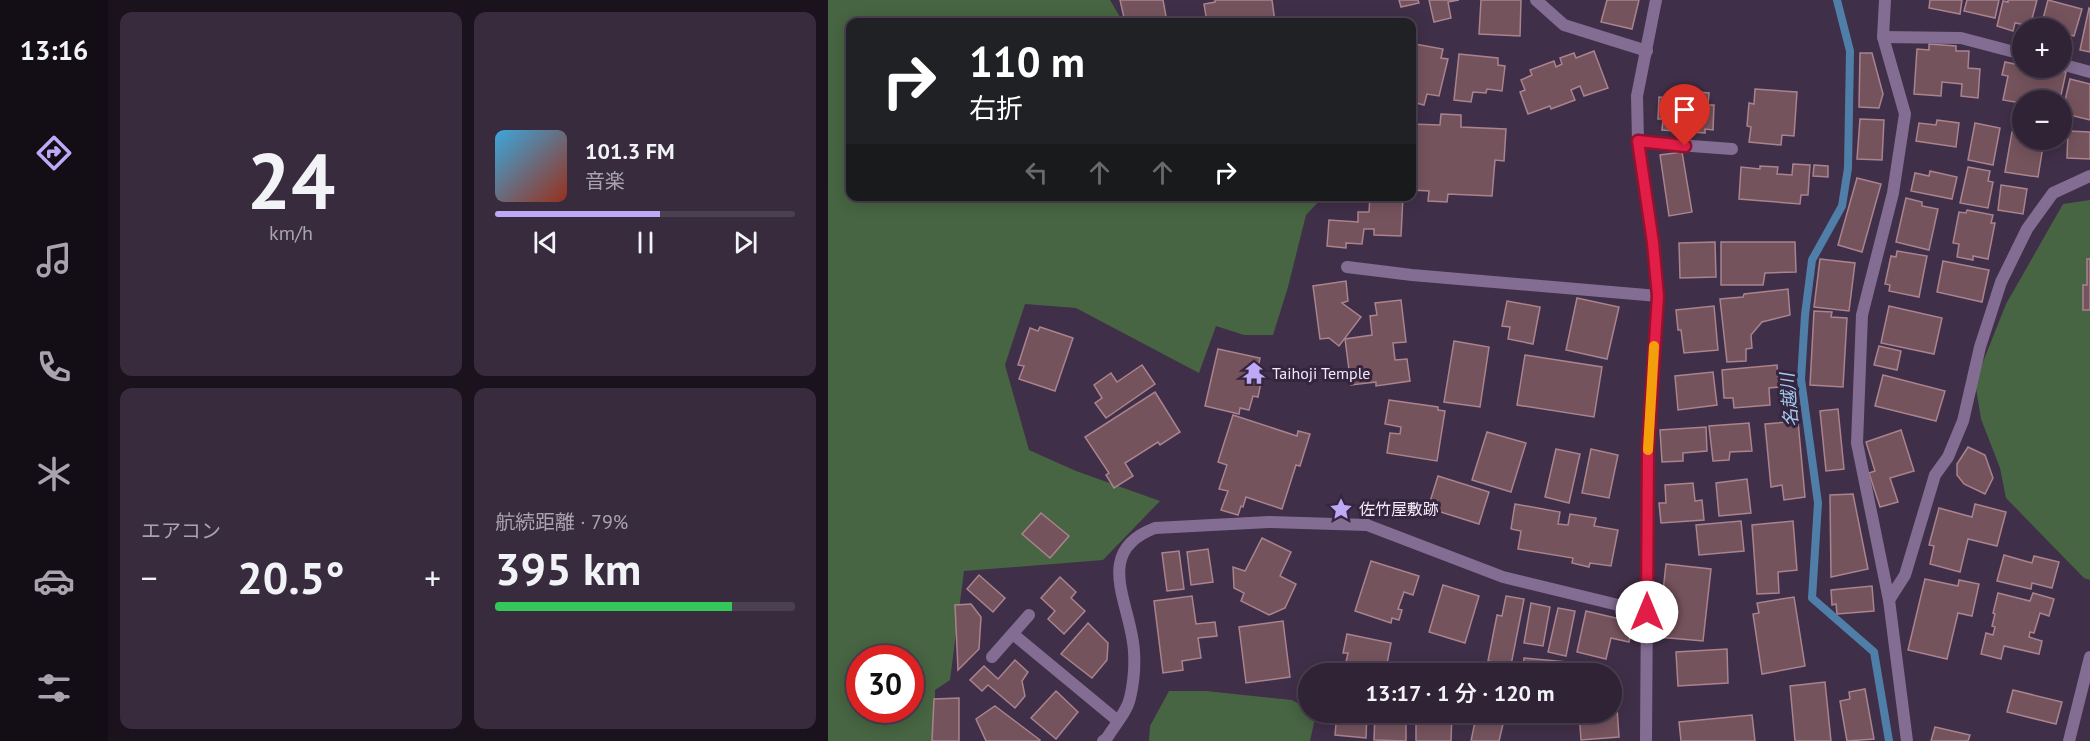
<!DOCTYPE html>
<html lang="ja">
<meta charset="utf-8">
<style>
body{margin:0;font-family:"PT Sans","Noto Sans JP",sans-serif;background:#382b3e;color:#f1f3f6;height:100vh;display:flex;flex-direction:column;font-size:22px;white-space:nowrap}
*{box-sizing:border-box;margin:0}
p{font-size:20px;color:#a8a4ad}
.icon{flex:none;width:33px;height:33px;fill:none;stroke:currentColor;stroke-width:2;stroke-linecap:round;stroke-linejoin:round}
.map{position:relative;flex:1;overflow:hidden}
.details{display:flex;flex-direction:column;gap:12px;padding:12px;background:#1a131e;width:720px}
.details>*{flex:none}
.guide{position:absolute;left:18px;top:18px;width:570px;height:183px;border-radius:12px;box-shadow:0 3px 15px #0003,0 0 0 2px #4b4051;background:#202124;color:#fff;overflow:hidden}
.controls{position:absolute;left:1184px;top:18px;display:grid;gap:12px}
.controls a{display:grid;place-items:center;width:60px;height:60px;border-radius:50%;background:#302336;box-shadow:0 3px 15px #0003,0 0 0 2px #4b4051;font-size:30px}
.speed{position:absolute;left:18px;top:645px;display:flex;gap:12px;font-size:30px;font-weight:700;text-align:center}
.speed>*{display:grid;place-content:center;width:78px;height:78px;border-radius:50%;background:#302336;box-shadow:0 3px 15px #0003,0 0 0 2px #4b4051;line-height:1}
.speed .limit{border:9px solid #d22;background:#fff;color:#111}
.pin{position:absolute;display:grid;place-items:center;width:51px;height:51px;color:#fff;margin:-62px -26px;border-radius:50% 50% 50% 0;rotate:-45deg;box-shadow:0 0 6px #0007}
.pin .icon{rotate:45deg}
.me{position:absolute;width:66px;margin:-33px;rotate:0deg;stroke-linejoin:round;filter:drop-shadow(0 0 4px #0008)}
.turn{display:flex;align-items:center;gap:21px;height:126px;padding:0 24px;font-size:27px}
.turn .icon{width:78px;height:78px;stroke-width:2.5}
.turn b{display:block;font-size:42px;line-height:51px}
.lanes{display:flex;align-items:center;height:57px;padding:0 24px;background:#0003;justify-content:center;gap:30px;direction:ltr}
.lanes .off{opacity:.35}
.big{font-size:45px;font-weight:600;line-height:1.1}
.details .tile{flex:1;display:flex;flex-direction:column;justify-content:center;gap:9px;min-width:0;padding:0 21px;border-radius:12px;background:#382b3e}
.details .dial{align-items:center;gap:0}
.dial b{font-size:78px;line-height:1}
.song{display:flex;align-items:center;gap:18px}
.cover{width:72px;height:72px;border-radius:9px;background:linear-gradient(135deg,hsl(200 70% 55%),hsl(10 70% 35%))}
.played{height:6px;border-radius:3px;background:linear-gradient(90deg,#bda9f5 55%,#4b4051 55%)}
.keys{display:flex;justify-content:space-around;direction:ltr}
.heat{display:flex;justify-content:space-between;align-items:center;font-size:33px;direction:ltr}
.charge{height:9px;border-radius:4px;background:linear-gradient(90deg,#34c759 79%,#4b4051 0)}
.details .tiles{flex:1;display:grid;gap:12px;grid-template-columns:repeat(2,1fr)}
.trip{position:absolute;left:470px;top:663px;width:324px;height:60px;border-radius:30px;background:#302336;box-shadow:0 3px 15px #0003,0 0 0 2px #4b4051;font-weight:600;line-height:60px;text-align:center}
main{display:flex;flex:1;min-height:0}
.tab-bar{display:flex;flex-direction:column;width:108px;justify-content:space-around;align-items:center;background:#130e16;color:#a8a4ad}
.tab-bar .icon{width:42px;height:42px}
.tab-bar .current{color:#bda9f5}
.tab-bar b{font-size:27px;color:#f1f3f6}
.map>svg:first-child{display:block}
</style>
<main>
<nav class="tab-bar">
<b>13:16</b>
<svg class="icon current" aria-label="directions" viewBox="0 0 24 24"><path d="M12 3l9 9-9 9-9-9zM9 14v-3h6M13 9l2 2-2 2"/></svg>
<svg class="icon" aria-label="music" viewBox="0 0 24 24"><path d="M9 18V5l10-2v13"/><circle cx="6" cy="18" r="3"/><circle cx="16" cy="16" r="3"/></svg>
<svg class="icon" aria-label="phone" viewBox="0 0 24 24"><path d="M5 4h4l2 5-3 2q2 4 5 5l2-3 5 2v4C11 20 4 13 5 4z"/></svg>
<svg class="icon" aria-label="climate" viewBox="0 0 24 24"><path d="M12 3v18M4 7l16 10M4 17L20 7"/></svg>
<svg class="icon" aria-label="car" viewBox="0 0 24 24"><path d="M5 17H2v-5l4-1 3-4h7l3 4 3 1v5h-3M9 17h6M6 11h13"/><circle cx="7" cy="17" r="2"/><circle cx="17" cy="17" r="2"/></svg>
<svg class="icon" aria-label="filters" viewBox="0 0 24 24"><path d="M4 7h16M4 17h16"/><circle cx="9" cy="7" r="2"/><circle cx="15" cy="17" r="2"/></svg>
</nav>
<section class="details">
<div class="tiles">
<div class="tile dial"><b>24</b><p>km/h</p></div>
<div class="tile">
<div class="song"><i class="cover"></i><div><b>101.3 FM</b><p>音楽</p></div></div>
<div class="played"></div>
<div class="keys"><svg class="icon" aria-label="previous" viewBox="0 0 24 24"><path d="M18 5L8 12l10 7zM5 5v14"/></svg><svg class="icon" aria-label="pause" viewBox="0 0 24 24"><path d="M8 5v14M16 5v14"/></svg><svg class="icon" aria-label="next" viewBox="0 0 24 24"><path d="M6 5l10 7-10 7zM19 5v14"/></svg></div>
</div>
<div class="tile"><p>エアコン</p>
<div class="heat"><a>−</a><b class="big">20.5°</b><a>+</a></div>
</div>
<div class="tile"><p>航続距離 · 79%</p><b class="big">395 km</b><div class="charge"></div></div>
</div>
</section>
<div class="map">
<svg width="1262" height="741" viewBox="0 0 1262 741">
<rect width="100%" height="100%" fill="#402f48"/>
<g fill="#476542" fill-rule="evenodd">
<path d="M0,0H282L295,22H22V196L495,197L478,215L460,287L445,335H416L388,326L371,373L248,308L197,304L177,365L201,450L248,471L332,501L275,560L136,571L122,680L107,690V741H0ZM32,658H82V710H32Z"/>
<path d="M1262,200V580L1256,578L1178,498L1172,468L1153,419L1147,382L1178,304L1235,204Z"/>
<path d="M341,691H378L464,700L480,709V712L488,714L482,741H321L322,726Z"/>
</g>
<g fill="none" stroke-linecap="round" stroke-linejoin="round">
<path stroke="#4f7fa8" stroke-width="8" d="M1009,0L1022,51L1020,168L1014,206L984,260L977,315L973,379L990,503L984,598L1046,652L1061,741"/>
</g>
<g fill="#75535d" stroke="#a9838e" stroke-width="1.5">
<path d="M292,0H335L339,22H297Z"/>
<path d="M387,0H444L447,22H379L376,4L387,2Z"/>
<path d="M571,0H590L591,3L573,7Z"/>
<path d="M601,0H631L620,2L623,18L606,22Z"/>
<path d="M653,0H693L692,36L651,34Z"/>
<path d="M779,0H811L804,29L773,22Z"/>
<path d="M1102,0H1134L1132,14L1101,8Z"/>
<path d="M1139,0H1171L1167,18L1136,11Z"/>
<path d="M1180,0H1209L1202,26L1187,23L1185,31L1169,26L1175,1L1180,2Z"/>
<path d="M1220,0L1254,9L1246,36L1233,32V28L1213,26Z"/>
<path d="M1261,8L1262,9V52L1252,50Z"/>
<path d="M587,44L615,49L613,58L620,59L611,96L599,94L596,105L584,102V62Z"/>
<path d="M1101,44L1128,46V51H1141L1140,68L1152,69L1150,98L1133,96L1134,84L1114,82L1113,96L1086,94L1089,49L1101,50Z"/>
<path d="M766,51L780,88L756,96L752,86L743,90L747,100L723,109L722,106L700,114L692,92L697,90L693,80L704,75L702,70L726,61L728,67L734,64L732,58L746,53L748,58Z"/>
<path d="M1032,53H1044L1055,94L1051,108L1031,107Z"/>
<path d="M631,54L670,58V65L677,66L674,91L659,89L658,93L645,92L643,102L626,100Z"/>
<path d="M1187,61L1194,63V68H1216L1238,72L1232,100H1194V109H1192L1193,103L1175,100L1180,76L1174,75L1177,62L1187,64Z"/>
<path d="M1242,79L1262,84V120L1234,113Z"/>
<path d="M927,89L969,92L966,136L954,135L953,145L921,142L923,127L919,126L921,103L926,104Z"/>
<path d="M844,90L881,93L880,105H886L885,130L877,129V133L834,130L835,119H830L831,97L843,98Z"/>
<path d="M613,114L633,115V127L678,129L676,161L667,160L664,196L620,194L619,202L600,201L601,191L584,190V124L612,125Z"/>
<path d="M1032,119L1056,120L1054,160L1029,159Z"/>
<path d="M1109,120L1131,123L1128,147L1088,141L1091,123L1108,125Z"/>
<path d="M1147,123L1172,128L1165,165L1140,160Z"/>
<path d="M1240,131L1262,132V159L1239,158Z"/>
<path d="M1184,132L1194,134V140H1216L1210,177L1177,172Z"/>
<path d="M854,152L864,212L841,216L832,155Z"/>
<path d="M965,164L982,165L980,195H973L972,204L911,199L913,167L932,169V166L950,167L949,174L964,175Z"/>
<path d="M986,165L1000,166V177L985,176Z"/>
<path d="M1140,167L1162,171L1160,181L1165,182L1160,208L1132,203Z"/>
<path d="M1102,171L1129,177L1124,199L1083,191L1087,173L1101,176Z"/>
<path d="M1029,178L1053,184L1034,252L1010,245Z"/>
<path d="M1173,185L1199,189L1195,214L1170,210Z"/>
<path d="M542,196H575L573,236L546,235V229H536L534,244L518,243V248L499,246L501,220L530,222V212H541Z"/>
<path d="M1078,198L1094,202V206L1110,209L1101,250L1068,242Z"/>
<path d="M1139,210L1165,215L1163,223H1167L1160,259L1145,256V260L1129,257L1131,244L1125,243L1131,212L1138,213Z"/>
<path d="M887,242L888,277L852,278L851,243Z"/>
<path d="M893,242H967L968,272L937,273L935,285H893Z"/>
<path d="M1069,251L1099,256L1091,297L1061,291L1062,285L1057,284L1063,256L1068,257Z"/>
<path d="M992,259L1027,263L1021,311L986,307Z"/>
<path d="M1259,259H1262V310H1255V285H1259Z"/>
<path d="M1115,261L1161,270L1154,302L1109,292Z"/>
<path d="M518,281L520,301L514,303L533,317L511,346L501,338L492,339L485,286Z"/>
<path d="M960,289L962,315L934,322L923,335L924,348L918,349V361L899,362L892,299L915,297L916,294Z"/>
<path d="M749,298L791,307L779,359L738,350Z"/>
<path d="M573,300L578,342L565,343L567,360L579,359L582,381L548,386V382L523,385L517,339L544,335L542,316L549,315L547,303Z"/>
<path d="M679,301L712,307L705,344L680,339L682,327L674,326Z"/>
<path d="M886,306L890,350L856,353L853,330H850L848,310Z"/>
<path d="M1061,306L1114,318L1106,354L1053,343Z"/>
<path d="M986,311L1004,312L1003,317L1019,318L1015,387L982,385Z"/>
<path d="M212,327L245,338L227,391L191,379L196,366L190,365L202,328L210,331Z"/>
<path d="M626,341L661,347L652,407L616,402Z"/>
<path d="M1051,346L1073,351L1069,370L1046,365Z"/>
<path d="M390,349L432,358L428,376L434,377L430,397L425,396L421,410L412,408L411,414L377,406Z"/>
<path d="M697,355L774,367L766,417L689,405Z"/>
<path d="M314,365L327,384L278,418L267,403L274,398L266,385L283,373L289,382Z"/>
<path d="M949,365L951,387L941,388L942,405L906,408L905,398H896L894,370Z"/>
<path d="M885,372L889,405L850,410L847,376Z"/>
<path d="M1055,375L1117,391L1108,421L1047,406Z"/>
<path d="M327,392L352,432L332,445L330,442L297,463L305,476L286,488L278,475L281,473L257,437Z"/>
<path d="M561,400L610,407V410L617,411L609,461L559,453L562,433L572,434L573,427L557,424Z"/>
<path d="M1010,409L1016,469L998,471L992,411Z"/>
<path d="M405,415L469,436L470,431L482,434L472,466L468,465L454,509L418,497L415,507L413,506L410,515L393,510L400,491L391,489L399,465L390,462Z"/>
<path d="M970,421L977,497L956,500L954,485L943,487L937,424Z"/>
<path d="M921,423L924,451L902,452L901,460L885,461L881,426Z"/>
<path d="M878,427L879,451L855,453V461L834,462L832,430Z"/>
<path d="M1073,430L1086,471L1062,478L1070,502L1052,507L1041,473L1047,471L1038,442Z"/>
<path d="M659,432L698,443L683,492L644,480Z"/>
<path d="M1140,447L1157,455L1165,478L1157,494L1136,484L1129,475V464Z"/>
<path d="M728,449L752,454L741,503L717,497Z"/>
<path d="M763,449L790,455L781,498L754,493Z"/>
<path d="M610,476L661,492L651,524L600,508Z"/>
<path d="M919,479L923,513L891,516L888,483Z"/>
<path d="M865,483L867,501L874,500L876,520L833,523L831,503H838L837,485Z"/>
<path d="M1025,494L1040,569L1003,577L1002,495Z"/>
<path d="M687,504L732,512L730,524L740,525L742,514L768,518L766,526L790,530L783,566L762,563L761,567L744,563L745,558L690,549L693,531L683,529Z"/>
<path d="M1147,504L1178,512L1169,546L1140,539L1132,572L1102,564L1106,546L1101,545L1111,508L1144,517Z"/>
<path d="M213,513L241,536L222,558L194,534Z"/>
<path d="M913,521L916,551L871,555L868,525Z"/>
<path d="M965,521L969,570L950,572L951,593L929,594L924,525Z"/>
<path d="M434,538L463,552L452,576L468,584L457,608L441,615L413,601L416,593L406,588L405,567L417,571Z"/>
<path d="M380,549L385,582L363,585L359,552Z"/>
<path d="M351,551L356,589L339,591L334,553Z"/>
<path d="M1176,555L1204,563L1206,556L1231,562L1224,588L1204,583L1203,589L1169,581Z"/>
<path d="M543,561L591,576L585,595L576,592L570,609L574,610L571,620L564,618L563,623L527,611Z"/>
<path d="M838,564L883,569L875,641L830,637Z"/>
<path d="M151,575L177,598L165,612L139,589Z"/>
<path d="M232,577L248,592L243,598L257,611L236,634L220,619L227,611L213,598Z"/>
<path d="M1097,579L1130,586L1131,580L1151,584L1144,616L1130,613L1119,659L1080,650Z"/>
<path d="M615,585L651,596L637,643L601,632Z"/>
<path d="M1044,586L1046,611L1009,614L1008,604L1004,605L1003,590Z"/>
<path d="M1170,593L1202,601L1205,593L1226,599L1221,616L1212,613L1206,633L1202,632L1201,637L1214,641L1211,654L1176,646L1173,659L1153,654L1158,633L1165,635L1167,627L1164,626L1167,614L1165,613Z"/>
<path d="M364,596L368,624L387,622L389,636L370,638L373,658L354,661L355,670L335,673L326,601Z"/>
<path d="M678,596L696,599L683,665L660,661L669,615L674,616Z"/>
<path d="M966,597L977,666L934,674L925,614L931,613L929,603Z"/>
<path d="M703,603L722,607L715,646L696,643Z"/>
<path d="M143,604L153,617L151,649L130,670L127,605Z"/>
<path d="M730,608L747,611L738,656L720,652Z"/>
<path d="M758,611L805,622L801,642L783,638L778,659L749,652Z"/>
<path d="M455,621L462,677L418,683L411,627Z"/>
<path d="M260,623L280,643L279,660L264,678L233,654Z"/>
<path d="M519,634L563,643L557,674H529L516,671L520,653H515Z"/>
<path d="M899,649L900,683L850,686L848,652Z"/>
<path d="M696,658L739,662L738,674H702L695,671Z"/>
<path d="M187,660L200,672L194,681L197,696L187,708L160,685L154,691L142,680L156,666L170,679Z"/>
<path d="M997,682L1003,741H967L962,686Z"/>
<path d="M1037,689L1046,739L1019,741L1012,701L1022,699L1021,692Z"/>
<path d="M1185,690L1234,702L1228,724L1179,712Z"/>
<path d="M228,691L250,712L228,739L203,718Z"/>
<path d="M131,698V741H104L106,699Z"/>
<path d="M167,706L212,740V741H158L148,719Z"/>
<path d="M783,708H789L791,737L753,740L751,712H783Z"/>
<path d="M509,712H539L538,738L507,735Z"/>
<path d="M547,712H578V741L546,740Z"/>
<path d="M588,712H624L623,741H588Z"/>
<path d="M649,712H693L691,723L676,720L671,741H643Z"/>
<path d="M924,715L927,741H853L851,722Z"/>
<path d="M1107,727L1142,735L1140,741H1103Z"/>
</g>
<g fill="none" stroke-linecap="round" stroke-linejoin="round">
<g stroke="#836d93" stroke-width="12">
<path d="M708,0L736,25L819,51"/>
<path d="M1057,0L1055,37L1077,114L1065,193L1034,315L1029,443L1061,600"/>
<path d="M1055,37L1133,38L1194,54"/>
<path d="M1233,64L1262,72"/>
<path d="M810,142L904,149"/>
<path d="M519,267L584,275L830,296"/>
<path d="M1061,600L1077,575L1107,475L1120,457L1135,421L1152,347L1173,282L1199,229L1225,193L1262,176"/>
<path d="M185,634L290,721"/>
<path d="M164,657L201,615"/>
<path d="M275,741L279,738C286,726 299,712 302,698C305,685 307,666 306,652C304,605 263,552 327,528L441,522L539,525"/>
<path d="M1241,741L1262,657"/>
</g>
<g stroke="#836d93" stroke-width="12">
<path d="M539,525L675,577L819,612"/>
<path d="M1061,600L1079,741"/>
<path d="M818,741L820,447L830,296L825,243L810,142L809,96L828,0"/>
</g>
</g>
<g fill="none" stroke-linecap="round" stroke-linejoin="round">
<g stroke="#92132f" stroke-width="15">
<path id="route" d="M819,612L820,447L830,296L825,243L810,141L857,146"/>
</g>
<use href="#route" stroke="#e11d48" stroke-width="10"/>
<path stroke="#f59e0b" stroke-width="10" d="M820,450L826,346"/>
</g>
<defs>
<g id="temple-bare" transform="scale(1.8)"><path d="M0-6L5-2H3V0L6.5 2.5H4V6H1.5V3h-3V6H-4V2.5H-6.5L-3 0V-2H-5Z" fill="#bda9f5" stroke="#35253e" stroke-width="2.5" paint-order="stroke"/></g>
<g id="sight-bare" transform="scale(1.8)"><path d="M0-6L1.8-2.2L6-1.7L2.9 1.2L3.7 5.4L0 3.3L-3.7 5.4L-2.9 1.2L-6-1.7L-1.8-2.2Z" fill="#bda9f5" stroke="#35253e" stroke-width="2.5" paint-order="stroke"/></g>
</defs>
<g fill-rule="evenodd">
<use href="#temple-bare" x="426" y="373"/>
<use href="#sight-bare" x="513" y="509"/>
</g>
<g text-anchor="middle" dominant-baseline="central" stroke-width="6" stroke-linejoin="round" paint-order="stroke">
<g font-size="16" fill="#f4e9f9" stroke="#35253e" text-anchor="start">
<text x="444" y="373">Taihoji Temple</text>
<text x="531" y="509">佐竹屋敷跡</text>
</g>
<g font-size="18" font-style="italic" fill="#a4cdf2" stroke="#35253e">
<text transform="translate(961 400) rotate(-95)">名越川</text>
</g>
</g>
</svg>
<div class="controls">
<a>+</a>
<a>−</a>
</div>
<div class="speed"><div class="limit">30</div></div>
<div class="pin" style="left:857px;top:146px;background:#d93025"><svg class="icon" aria-label="arrive" viewBox="0 0 24 24"><path d="M6 21V4h12l-3 4 3 4H6"/></svg></div>
<svg class="me" style="left:819px;top:612px" viewBox="-20 -20 40 40"><circle r="19" fill="#fff"/><path d="M0-13L10 11 0 6-10 11z" fill="#e11d48"/></svg>
<div class="trip">13:17 · 1 分 · 120 m</div>
<div class="guide">
<div class="turn"><svg class="icon" aria-label="right" viewBox="0 0 24 24"><path d="M7 20v-9h11M14 6l5 5-5 5"/></svg><div><b>110 m</b>右折</div></div>
<div class="lanes"><svg class="icon off" aria-label="left" viewBox="0 0 24 24"><path d="M17 20v-9H6M10 6l-5 5 5 5"/></svg><svg class="icon off" aria-label="ahead" viewBox="0 0 24 24"><path d="M12 20V5M6 11l6-6 6 6"/></svg><svg class="icon off" aria-label="ahead" viewBox="0 0 24 24"><path d="M12 20V5M6 11l6-6 6 6"/></svg><svg class="icon" aria-label="right" viewBox="0 0 24 24"><path d="M7 20v-9h11M14 6l5 5-5 5"/></svg></div>
</div>
</div>
</main>
